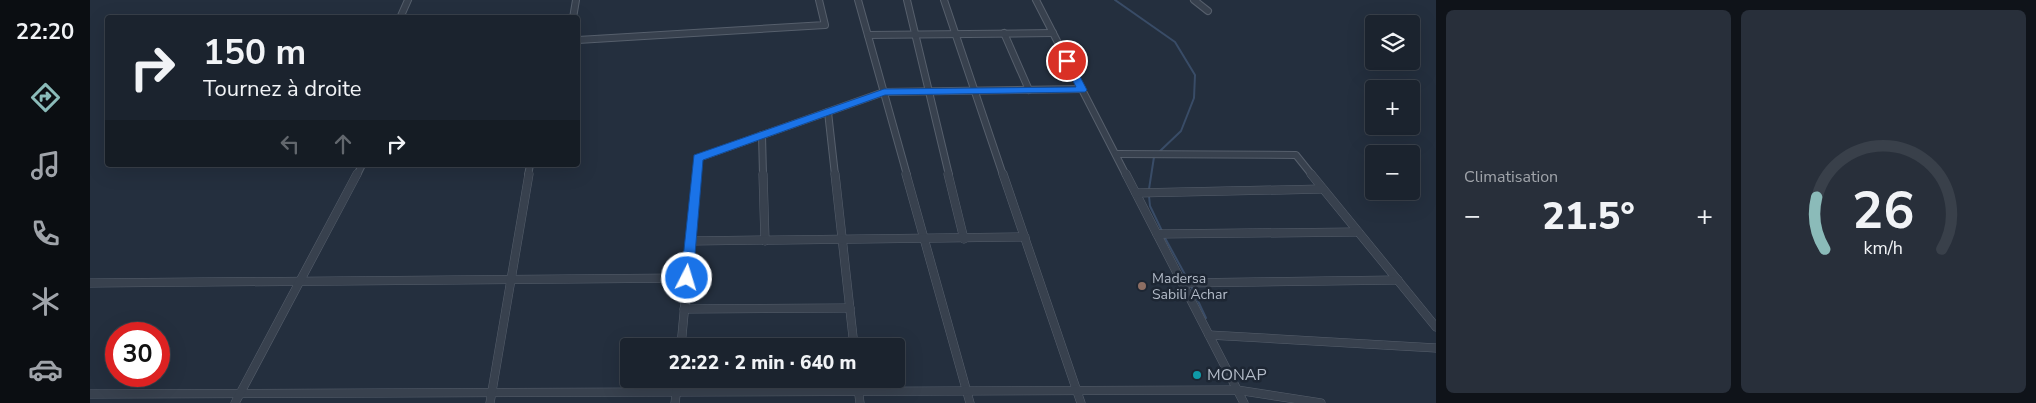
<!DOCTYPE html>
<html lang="fr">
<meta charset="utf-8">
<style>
body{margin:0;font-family:"Nunito Sans",sans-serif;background:#282f3a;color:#f1f3f6;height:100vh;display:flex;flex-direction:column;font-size:19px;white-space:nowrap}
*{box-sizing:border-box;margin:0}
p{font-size:16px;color:#a0a4aa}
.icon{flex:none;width:28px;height:28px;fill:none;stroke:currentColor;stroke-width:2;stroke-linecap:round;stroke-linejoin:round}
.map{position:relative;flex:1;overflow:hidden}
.side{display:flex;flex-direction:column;gap:10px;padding:10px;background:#0f1319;width:600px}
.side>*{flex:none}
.hud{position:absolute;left:15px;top:15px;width:475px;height:152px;border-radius:5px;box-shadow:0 5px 20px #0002,0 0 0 1px #39404a;background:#1b232e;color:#f1f3f6;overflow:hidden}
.controls{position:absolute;left:1275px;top:15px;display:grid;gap:10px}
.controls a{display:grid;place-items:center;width:55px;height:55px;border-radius:5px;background:#1b232e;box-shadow:0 5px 20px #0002,0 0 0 1px #39404a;font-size:25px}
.speed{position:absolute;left:15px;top:322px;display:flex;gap:10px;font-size:25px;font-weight:700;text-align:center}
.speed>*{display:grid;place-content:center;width:65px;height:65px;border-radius:50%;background:#1b232e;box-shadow:0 5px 20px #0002,0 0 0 1px #39404a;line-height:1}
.speed .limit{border:8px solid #d22;background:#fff;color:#111}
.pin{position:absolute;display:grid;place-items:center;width:42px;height:42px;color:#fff;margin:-21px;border:2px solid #fff;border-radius:50%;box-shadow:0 1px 5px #0007}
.me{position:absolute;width:55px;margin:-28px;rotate:5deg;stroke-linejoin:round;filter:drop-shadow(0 0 4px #0008)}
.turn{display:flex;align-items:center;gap:18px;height:105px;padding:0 15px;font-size:22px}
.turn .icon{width:65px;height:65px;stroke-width:2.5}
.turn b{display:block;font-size:35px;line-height:42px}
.lanes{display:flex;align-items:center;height:48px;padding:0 15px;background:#0003;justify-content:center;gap:25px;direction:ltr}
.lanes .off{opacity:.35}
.big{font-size:38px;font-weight:800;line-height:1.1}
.side .card{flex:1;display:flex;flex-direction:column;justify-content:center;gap:8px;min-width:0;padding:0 18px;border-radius:8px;background:#282f3a}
.side .dial{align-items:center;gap:0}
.dial svg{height:130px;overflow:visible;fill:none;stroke:#39404a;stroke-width:7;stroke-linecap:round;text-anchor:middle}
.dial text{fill:#f1f3f6;stroke:none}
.heat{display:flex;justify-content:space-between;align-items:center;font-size:28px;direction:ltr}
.side .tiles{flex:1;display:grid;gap:10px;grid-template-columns:repeat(2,1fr)}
.trip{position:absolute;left:530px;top:338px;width:285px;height:50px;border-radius:5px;background:#1b232e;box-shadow:0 5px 20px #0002,0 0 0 1px #39404a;font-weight:800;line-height:50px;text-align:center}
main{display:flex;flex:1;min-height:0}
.menu{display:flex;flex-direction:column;width:90px;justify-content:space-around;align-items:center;background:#0b0e12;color:#a0a4aa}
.menu .icon{width:35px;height:35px}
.menu .selected{color:#8bbbb9}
.menu b{font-size:22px;color:#f1f3f6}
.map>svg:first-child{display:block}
</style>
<main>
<nav class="menu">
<b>22:20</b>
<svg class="icon selected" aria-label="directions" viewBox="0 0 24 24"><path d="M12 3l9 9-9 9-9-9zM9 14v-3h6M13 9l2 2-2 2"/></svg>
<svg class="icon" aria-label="music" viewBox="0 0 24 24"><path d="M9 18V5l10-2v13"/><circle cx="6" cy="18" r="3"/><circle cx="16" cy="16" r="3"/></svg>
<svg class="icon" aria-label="phone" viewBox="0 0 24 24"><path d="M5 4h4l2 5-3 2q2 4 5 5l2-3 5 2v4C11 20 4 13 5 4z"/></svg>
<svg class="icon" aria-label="climate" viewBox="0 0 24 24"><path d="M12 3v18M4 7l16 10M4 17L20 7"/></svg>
<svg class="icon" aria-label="car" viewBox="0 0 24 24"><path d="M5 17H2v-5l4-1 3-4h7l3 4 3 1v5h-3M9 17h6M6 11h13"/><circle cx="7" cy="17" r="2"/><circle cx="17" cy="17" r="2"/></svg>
</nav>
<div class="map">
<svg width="1346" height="403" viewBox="0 0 1346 403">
<rect width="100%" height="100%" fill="#242f3e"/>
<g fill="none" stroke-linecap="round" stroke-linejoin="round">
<g stroke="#394c67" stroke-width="2">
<path d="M1025,0L1085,42L1105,75L1104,98L1091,131L1069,152"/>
<path d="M1059,189L1064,157"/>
<path d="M1059,196L1060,206L1072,231"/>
<path d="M1075,238L1098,280"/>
<path d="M1101,286L1116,318"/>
</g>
<g stroke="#565f6c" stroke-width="8">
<g id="street-far1">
<path d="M768,0L817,175"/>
<path d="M817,0L859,175"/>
<path d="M854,0L913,175"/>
<path d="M946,0L1036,175"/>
<path d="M1104,0L1118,11"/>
<path d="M310,18L318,0"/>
<path d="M483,18L486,0"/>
<path d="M914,33L939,90"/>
<path d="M778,35L963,33"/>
<path d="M488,40L735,25L729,0"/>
<path d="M738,112L745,175"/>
<path d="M672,135L673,175"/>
<path d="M1026,154L1206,155L1222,175"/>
<path d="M267,175L272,165"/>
<path d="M438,175L440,165"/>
<path d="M606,175L608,158L794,92L992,89"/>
</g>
</g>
<g stroke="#565f6c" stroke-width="9">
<g id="street">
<path d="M673,174L675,241"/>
<path d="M745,174L764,346"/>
<path d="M816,174L880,403"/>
<path d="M858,174L874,239"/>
<path d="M913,174L991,403"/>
<path d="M1036,174L1154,403"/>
<path d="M1221,174L1346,327"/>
<path d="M1046,193L1233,189"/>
<path d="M1067,234L1268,232"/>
<path d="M600,241L935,237"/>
<path d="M0,283L597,278"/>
<path d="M1092,283L1308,280"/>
<path d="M594,309L760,308"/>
<path d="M1119,335L1346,348"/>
<path d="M591,346L607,174"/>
<path d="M767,379L770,403"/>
<path d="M0,394L1147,390L1231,403"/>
<path d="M145,403L267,174"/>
<path d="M400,403L439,174"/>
<path d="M585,403L588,379"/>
</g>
</g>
<use href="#street-far1" stroke="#38414e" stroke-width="6"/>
<use href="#street" stroke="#38414e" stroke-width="8"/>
</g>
<path fill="#1a73e8" stroke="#114b97" d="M977,58L982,61L997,90L995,92L795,95L613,160L603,278L601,281H593L591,278L604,155L794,89L986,87L973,61Z"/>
<circle fill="#8d6e63" stroke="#1d2633" stroke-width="2" cx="1052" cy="286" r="5"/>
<circle fill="#0f9aa8" stroke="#1d2633" stroke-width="2" cx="1107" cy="375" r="5"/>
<g text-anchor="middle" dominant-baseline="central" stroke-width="5" stroke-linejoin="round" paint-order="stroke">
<g font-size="14" fill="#b4bcc9" stroke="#1d2633" text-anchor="start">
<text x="1062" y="278">Madersa<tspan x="1062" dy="16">Sabili Achar</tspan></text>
</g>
<g font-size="16" fill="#b4bcc9" stroke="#1d2633" text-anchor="start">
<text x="1117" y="375">MONAP</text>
</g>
</g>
</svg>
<div class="controls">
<a><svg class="icon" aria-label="layers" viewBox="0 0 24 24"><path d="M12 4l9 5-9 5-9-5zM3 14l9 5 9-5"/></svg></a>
<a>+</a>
<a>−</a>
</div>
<div class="speed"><div class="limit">30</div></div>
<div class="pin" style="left:977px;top:61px;background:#d93025"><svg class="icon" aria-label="arrive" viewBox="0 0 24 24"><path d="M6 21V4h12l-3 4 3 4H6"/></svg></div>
<svg class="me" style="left:597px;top:278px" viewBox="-20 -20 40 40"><circle r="17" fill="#1a73e8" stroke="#fff" stroke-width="3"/><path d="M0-11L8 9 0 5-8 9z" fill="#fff"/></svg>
<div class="trip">22:22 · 2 min · 640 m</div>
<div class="hud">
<div class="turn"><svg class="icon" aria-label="right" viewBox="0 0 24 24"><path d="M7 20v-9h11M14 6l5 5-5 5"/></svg><div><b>150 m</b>Tournez à droite</div></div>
<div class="lanes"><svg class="icon off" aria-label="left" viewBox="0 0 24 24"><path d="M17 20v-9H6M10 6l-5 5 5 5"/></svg><svg class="icon off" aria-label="ahead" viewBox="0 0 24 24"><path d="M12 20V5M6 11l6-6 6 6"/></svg><svg class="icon" aria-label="right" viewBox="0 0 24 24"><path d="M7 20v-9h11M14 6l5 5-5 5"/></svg></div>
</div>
</div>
<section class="side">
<div class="tiles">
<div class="card"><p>Climatisation</p>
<div class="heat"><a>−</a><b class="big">21.5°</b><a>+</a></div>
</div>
<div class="card dial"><svg viewBox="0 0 100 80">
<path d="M14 69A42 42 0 1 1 86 69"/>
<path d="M14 69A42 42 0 0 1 9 37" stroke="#8bbbb9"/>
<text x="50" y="56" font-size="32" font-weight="700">26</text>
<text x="50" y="72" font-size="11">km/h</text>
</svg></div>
</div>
</section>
</main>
